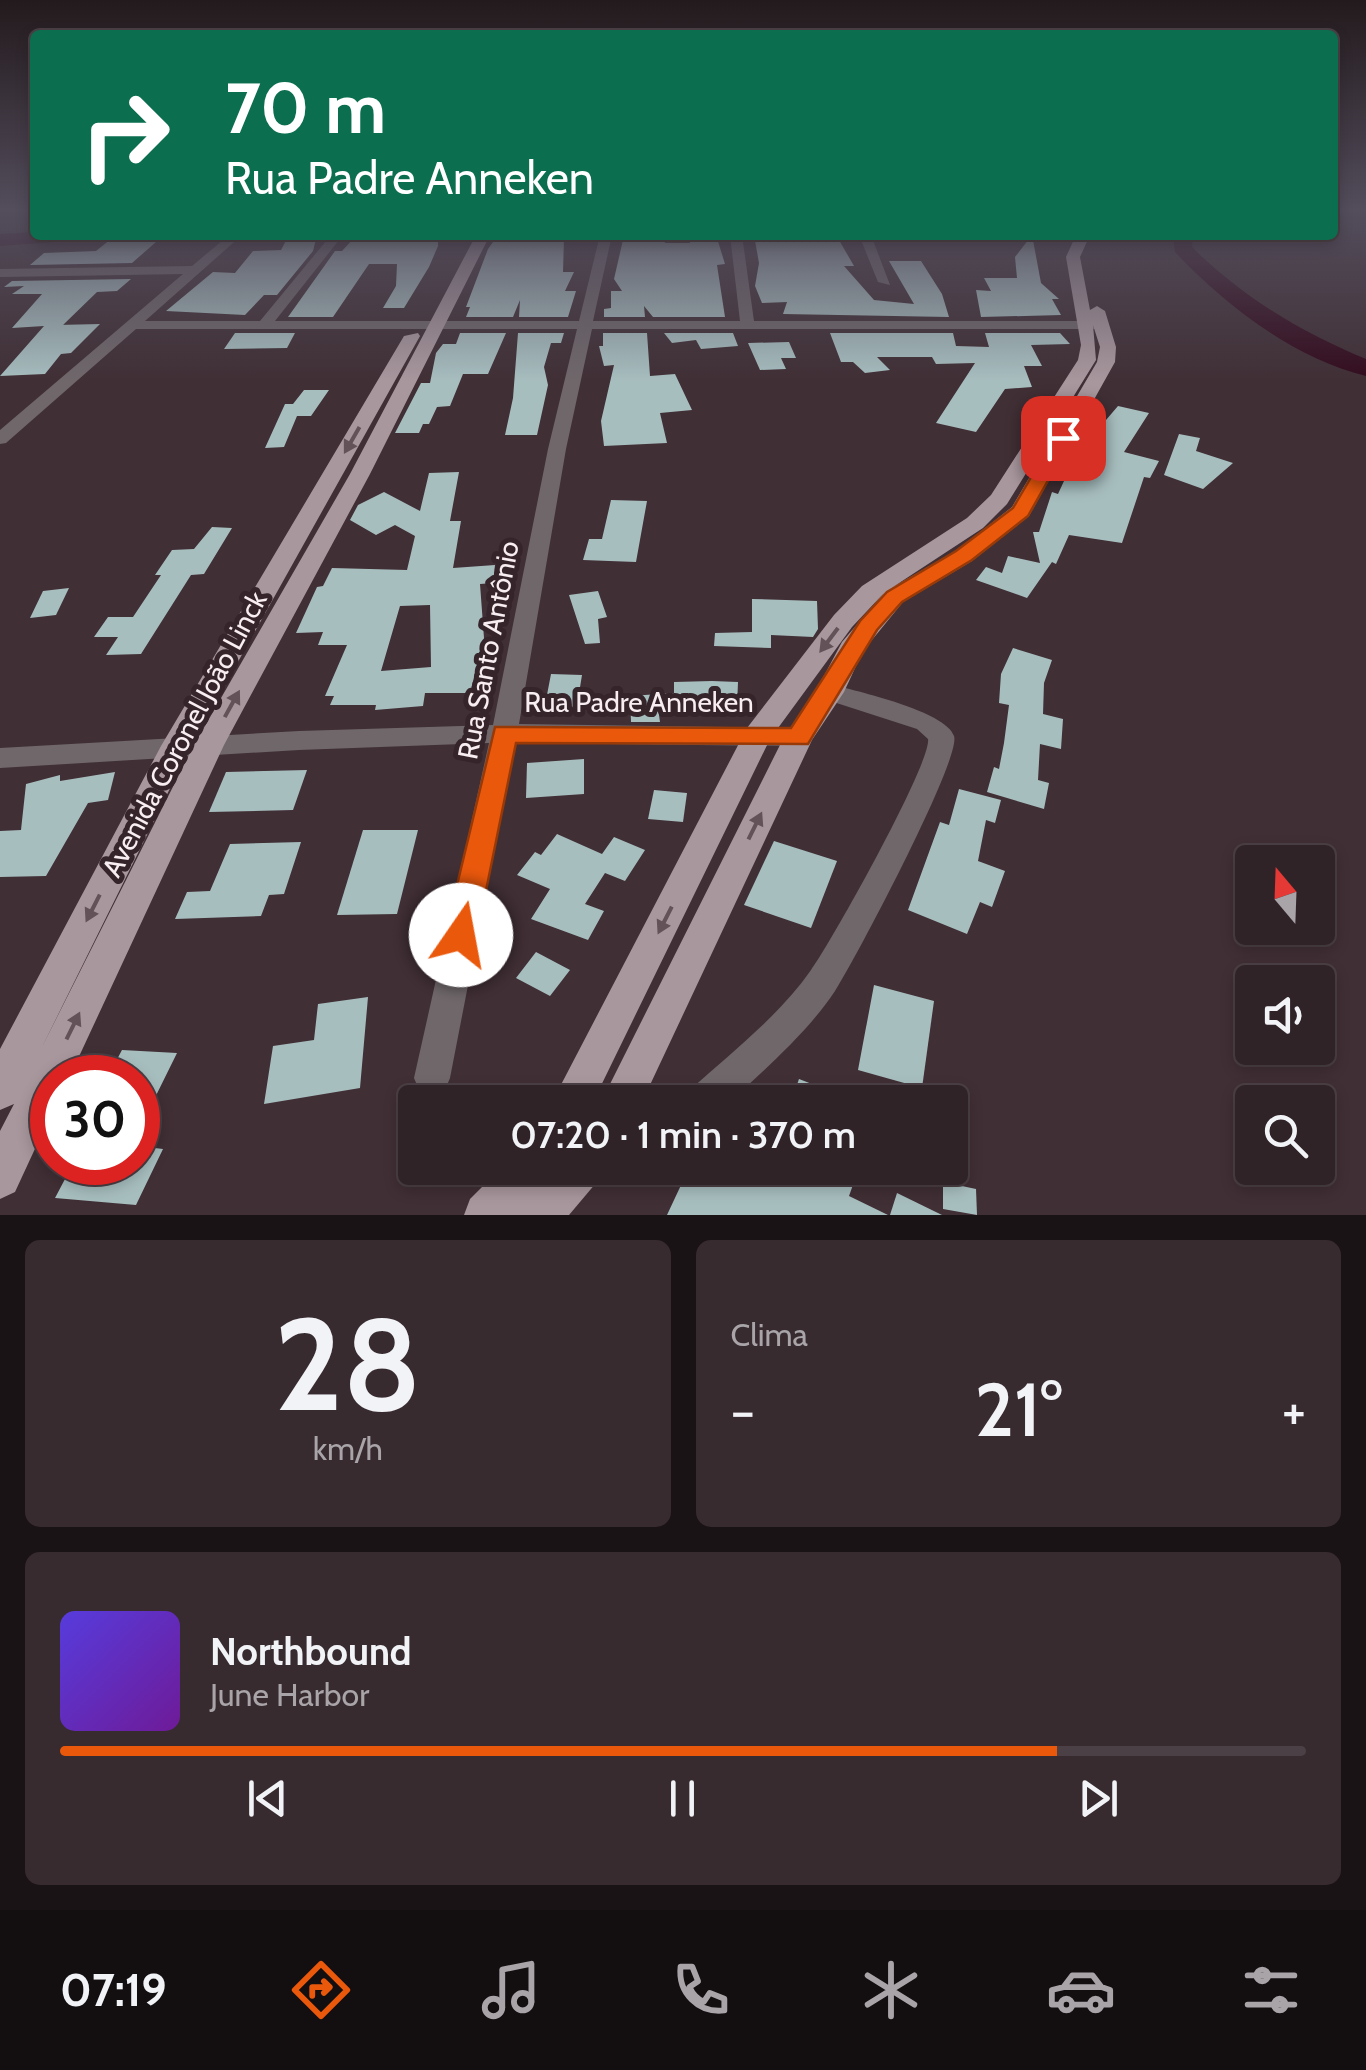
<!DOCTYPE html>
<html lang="pt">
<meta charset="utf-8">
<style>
body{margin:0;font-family:Cabin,sans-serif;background:#382b30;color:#f1f3f6;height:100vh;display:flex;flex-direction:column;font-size:38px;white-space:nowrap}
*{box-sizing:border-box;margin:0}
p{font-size:32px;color:#a8a4a8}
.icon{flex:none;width:55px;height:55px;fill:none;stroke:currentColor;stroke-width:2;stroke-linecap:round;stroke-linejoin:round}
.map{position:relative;height:1215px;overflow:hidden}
.side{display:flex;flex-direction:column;gap:25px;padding:25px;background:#1a1316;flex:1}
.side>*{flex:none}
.banner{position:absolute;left:30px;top:30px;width:1308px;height:210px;border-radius:10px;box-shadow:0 5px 15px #0003,0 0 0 2px #4b4045;background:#0b6e4f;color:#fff;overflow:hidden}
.needle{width:65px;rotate:341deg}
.buttons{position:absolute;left:1235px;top:845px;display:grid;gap:20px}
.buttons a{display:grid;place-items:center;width:100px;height:100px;border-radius:10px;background:#302328;box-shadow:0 5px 15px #0003,0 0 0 2px #4b4045;font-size:50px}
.speed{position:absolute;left:30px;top:1055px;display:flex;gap:20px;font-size:50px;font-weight:700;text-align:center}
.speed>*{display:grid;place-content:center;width:130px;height:130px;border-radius:50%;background:#302328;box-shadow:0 5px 15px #0003,0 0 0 2px #4b4045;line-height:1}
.speed .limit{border:15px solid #d22;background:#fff;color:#111}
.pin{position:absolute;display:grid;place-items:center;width:85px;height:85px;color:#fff;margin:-42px;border-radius:20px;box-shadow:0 5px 15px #0006}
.me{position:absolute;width:110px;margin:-55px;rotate:12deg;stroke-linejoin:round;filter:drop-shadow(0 0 8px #0008)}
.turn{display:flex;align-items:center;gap:35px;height:210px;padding:0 30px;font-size:45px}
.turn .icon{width:130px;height:130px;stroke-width:2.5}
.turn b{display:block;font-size:70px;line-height:85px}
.big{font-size:75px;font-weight:600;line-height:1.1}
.side .widget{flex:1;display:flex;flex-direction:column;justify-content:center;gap:15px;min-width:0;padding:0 35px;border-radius:15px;background:#382b30}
.side .dial{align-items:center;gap:0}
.dial b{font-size:130px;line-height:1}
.song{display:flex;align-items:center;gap:30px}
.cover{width:120px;height:120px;border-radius:15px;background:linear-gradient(135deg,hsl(250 70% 55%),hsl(280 70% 35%))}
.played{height:10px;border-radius:5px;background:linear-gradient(90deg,#ea580c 80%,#4b4045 80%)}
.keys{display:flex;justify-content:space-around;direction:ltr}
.heat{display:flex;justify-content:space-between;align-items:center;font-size:55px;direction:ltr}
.side .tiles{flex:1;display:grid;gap:25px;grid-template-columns:1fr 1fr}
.widget:last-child{grid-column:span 2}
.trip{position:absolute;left:398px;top:1085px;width:570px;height:100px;border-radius:10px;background:#302328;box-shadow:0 5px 15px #0003,0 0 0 2px #4b4045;font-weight:600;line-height:100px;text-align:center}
.tab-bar{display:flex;height:160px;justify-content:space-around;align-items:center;background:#130e10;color:#a8a4a8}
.tab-bar .icon{width:70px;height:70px}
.tab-bar .active{color:#ea580c}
.tab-bar b{font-size:45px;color:#f1f3f6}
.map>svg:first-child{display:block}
</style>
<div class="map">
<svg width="1366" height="1215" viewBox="0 0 1366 1215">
<rect width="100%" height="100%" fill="#402f35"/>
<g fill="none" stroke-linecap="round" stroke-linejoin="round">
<g fill="#330c1e" fill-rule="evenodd">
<path d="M35,232V235H79L69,241L0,246V234Z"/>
<path d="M1173,235H1193L1192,247C1242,297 1301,332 1366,359V376C1293,358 1225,305 1175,252Z"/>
</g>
</g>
<g fill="#a7bebf" fill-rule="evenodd">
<path d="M116,235H164L132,263L30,265L44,253L96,251Z"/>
<path d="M289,235H317L313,251L277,295H264L245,315L166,311L213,272L235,273L253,251L281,250Z"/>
<path d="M438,235V246L429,267L404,308H383L396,286L397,264H369L333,317H288L335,251H342L355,237Z"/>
<path d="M498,235L564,238L563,272H574L565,291H576L568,317H519L520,300L513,317H466L470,307H466L488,249Z"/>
<path d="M638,235H662L665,243H690L691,235H716L725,264L717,265L725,317H653L644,306L645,317H604V309L611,308V291H622L614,279L623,240L639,241Z"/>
<path d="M754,235H772L773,239L826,235L828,240H839L854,266H844L874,300L914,304L889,261H921L942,294L949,317L783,314L787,302L762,303L755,286L759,263Z"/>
<path d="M1032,235L1041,283L1059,299H1052L1061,315L981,317L976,290L991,291L984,278H1017L1015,257Z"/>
<path d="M131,279L117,291L97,292L63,325H57L100,324L71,353L61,354L45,374L0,376L44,326L12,328L42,294H12L24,286L4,287L12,281Z"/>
<path d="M235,333H295L287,348L224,349Z"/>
<path d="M460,333H506L488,374H463L450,406L437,407L429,424H423L419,433H395L421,383H430L436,353L443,344H456Z"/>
<path d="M518,333H564L561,343H551L544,367L548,385L537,435H505L513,398Z"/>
<path d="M603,333H647L650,376L675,374L692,410L660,413L667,443L604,446L601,421L614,365L604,366L599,346H603Z"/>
<path d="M664,333H733L738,346L701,349L696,340L672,343Z"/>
<path d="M830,333H953L956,346L989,347L985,333H1060L1070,344L1031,345L1042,366H1024L1032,387L1005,389L976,432L936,423L975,363L936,364L932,357H877L890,370L865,373L853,362H841Z"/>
<path d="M789,342L796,358H781L786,369L760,370L748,343Z"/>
<path d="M304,390H329L311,416H297L284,447L265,448L285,404H293Z"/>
<path d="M1118,406L1149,413L1124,452L1159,461L1150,478L1144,477L1122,543L1069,535L1056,564L1052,562L1027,598L976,580L986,567L1002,573L1008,556L1040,563L1033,532H1039L1052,492L1058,494L1076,455Z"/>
<path d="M1179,434L1200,438L1196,451L1233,463L1203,489L1164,475Z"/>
<path d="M459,472L450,521H461L453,568L495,565L493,583L480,584L484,638L470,693H425L423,706L375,710L376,705H330L334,696H325L347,645H318L323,632L296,633L317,587L323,586L332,568L407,570L415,536L395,525L376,535L350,520L358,505L384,492L420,511L429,473ZM430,605L431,667L381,671L400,606Z"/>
<path d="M611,500L647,501L636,562L583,560L589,539H602Z"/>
<path d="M212,527L232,528L204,574L191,575L141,654L106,655L118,637H94L108,617H133L161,575H155L172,550L194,549Z"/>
<path d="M69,588L56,615L30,618L43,591Z"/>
<path d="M598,591L607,617L598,619L600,643L585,644L569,595Z"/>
<path d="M752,599L817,601L818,629L813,637L771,635V648L714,646L715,633L752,632Z"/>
<path d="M1013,648L1052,660L1044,683L1043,714L1063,719L1061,749L1040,744L1038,780L1049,783L1044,809L987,792L994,767L999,769L1004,743L1009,705L999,703L1001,674Z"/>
<path d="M551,674L582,675L576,712L551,711L553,700H546Z"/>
<path d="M712,681L738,682L737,707L702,705V715H659L660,722H631L630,696L674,693V682Z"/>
<path d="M584,759V794L526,798L527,763Z"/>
<path d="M307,770L293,810L209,812L226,772Z"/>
<path d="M115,772L108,800L88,803L46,876L0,877V831L21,830L26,784L60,775V781Z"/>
<path d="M959,789L1001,800L995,823L986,820L978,861L1005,871L992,907L980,902L967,934L908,910L940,822L949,825Z"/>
<path d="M654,790L687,793L683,822L648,819Z"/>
<path d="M363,830H418L397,914L337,915Z"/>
<path d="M557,834L602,854L614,837L645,850L625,881L605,873L585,904L604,911L588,940L531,919L550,889L517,875L535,852L541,855Z"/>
<path d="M774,841L837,861L811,928L744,905Z"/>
<path d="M301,842L284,894L269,895L261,916L175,919L187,892L210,891L230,844Z"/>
<path d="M536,952L570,970L550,996L516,978Z"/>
<path d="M874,985L934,1001L922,1088L858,1070Z"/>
<path d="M368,997L360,1088L264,1104L273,1046L314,1040L318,1004Z"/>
<path d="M122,1050L177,1053L138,1132V1078H107Z"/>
<path d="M799,1079L856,1101L855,1102H791Z"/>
<path d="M138,1146L163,1149L136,1205L55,1198L74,1162H138Z"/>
<path d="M689,1168H859L849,1196L888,1215H667Z"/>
<path d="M943,1182L976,1189L977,1215L943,1209Z"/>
<path d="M897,1193L942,1215H890Z"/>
</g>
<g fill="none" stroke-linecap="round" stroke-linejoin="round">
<g fill="#6f676a" fill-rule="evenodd">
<path d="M229,235H242L145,321H260L331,235H343L275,321H579L600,235H612L593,321H740L730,235H742L754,321H1099L1106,325L1099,329H592L566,449L519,724L799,728L808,730L812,737L808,744L799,746L515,743L450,1078L445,1090L432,1095L419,1090L414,1078L489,743L299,750L0,768V748L299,731L493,725L548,449L577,329H136L6,443L0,444V430L183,274L0,277V269L192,266Z"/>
<path d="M859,235H871L890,285L878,282Z"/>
<path d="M830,684C856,691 946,711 954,736C962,758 854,962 835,991C807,1033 766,1068 730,1102H686L691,1089C732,1052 779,1016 811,970C831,943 932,762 928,739L917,729L821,698L818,692L821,686Z"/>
</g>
<g fill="#a8979d" fill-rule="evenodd">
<path d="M476,235H490L370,474L224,745L69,1078H52V1112L15,1192L0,1199V1131L14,1104L0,1110V1049L161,746L404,336L418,333L420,336L191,746L43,1045L194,745L350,474Z"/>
<path d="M1076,235H1090L1080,257L1090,310L1097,306L1105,311L1116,347L1115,362L1029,516L972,561L903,602L863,651L844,692L812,740L642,1102H601L784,737L817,689L842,642L884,593L852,627L770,739L593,1102H552L747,728L834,615L862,586L967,518L991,495L1078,360L1081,345L1066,257ZM1093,325L1100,347L1097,362L1012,507L956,551L893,587L983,528L1007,504L1096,360Z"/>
<path d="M501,1168H603L596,1183L569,1215H464L470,1199Z"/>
</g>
</g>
<defs><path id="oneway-solid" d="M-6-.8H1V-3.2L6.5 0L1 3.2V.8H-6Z" transform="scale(2.5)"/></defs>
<g fill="#635359">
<use href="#oneway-solid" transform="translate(352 440) rotate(120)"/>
<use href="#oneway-solid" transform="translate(829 640) rotate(127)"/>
<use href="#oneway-solid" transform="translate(232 704) rotate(-61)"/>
<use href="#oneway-solid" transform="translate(755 826) rotate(-64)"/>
<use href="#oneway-solid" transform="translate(93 908) rotate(117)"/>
<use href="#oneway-solid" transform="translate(665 920) rotate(117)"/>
<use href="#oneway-solid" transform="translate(73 1026) rotate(-64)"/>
</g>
<linearGradient id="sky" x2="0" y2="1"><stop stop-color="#231a1d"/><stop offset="0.55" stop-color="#534d5c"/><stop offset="1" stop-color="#534d5c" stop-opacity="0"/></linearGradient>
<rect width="1366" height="382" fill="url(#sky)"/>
<path fill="#ea580c" stroke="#983908" stroke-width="2.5" d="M1063,433L1072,438L1028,516L972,560L902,602L877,630L808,744L516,743L477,935L473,945L461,949L450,945L445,935L495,727L791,728L860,621L887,592L956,551L1013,508L1054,438Z"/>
<g text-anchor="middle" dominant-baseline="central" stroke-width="10" stroke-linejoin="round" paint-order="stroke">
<g font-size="28" fill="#f8edf0" stroke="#35252b">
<text transform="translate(488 650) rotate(-79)">Rua Santo Antônio</text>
<text x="639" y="702">Rua Padre Anneken</text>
<text transform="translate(184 734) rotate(-62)">Avenida Coronel João Linck</text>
</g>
</g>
</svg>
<div class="buttons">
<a><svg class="needle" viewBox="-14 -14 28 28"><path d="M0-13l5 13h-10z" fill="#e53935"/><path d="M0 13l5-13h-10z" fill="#a8a4a8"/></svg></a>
<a><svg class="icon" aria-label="sound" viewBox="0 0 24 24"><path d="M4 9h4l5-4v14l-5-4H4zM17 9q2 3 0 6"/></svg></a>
<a><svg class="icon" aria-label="search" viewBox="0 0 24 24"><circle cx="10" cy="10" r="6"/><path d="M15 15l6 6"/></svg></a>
</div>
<div class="speed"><div class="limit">30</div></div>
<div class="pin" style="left:1063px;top:438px;background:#d93025"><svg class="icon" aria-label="arrive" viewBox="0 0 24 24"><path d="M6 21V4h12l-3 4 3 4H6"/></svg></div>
<svg class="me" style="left:461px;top:935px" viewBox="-20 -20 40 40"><circle r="19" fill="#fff"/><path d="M0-13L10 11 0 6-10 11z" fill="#ea580c"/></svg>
<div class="trip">07:20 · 1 min · 370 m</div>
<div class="banner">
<div class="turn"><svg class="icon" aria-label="right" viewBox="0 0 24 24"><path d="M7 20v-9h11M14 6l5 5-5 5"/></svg><div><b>70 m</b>Rua Padre Anneken</div></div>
</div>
</div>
<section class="side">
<div class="tiles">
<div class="widget dial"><b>28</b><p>km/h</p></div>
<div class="widget"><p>Clima</p>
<div class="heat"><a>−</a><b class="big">21°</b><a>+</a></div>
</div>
<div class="widget">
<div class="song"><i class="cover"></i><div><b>Northbound</b><p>June Harbor</p></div></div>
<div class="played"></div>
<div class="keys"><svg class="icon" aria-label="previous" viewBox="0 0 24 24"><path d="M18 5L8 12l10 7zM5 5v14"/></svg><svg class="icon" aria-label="pause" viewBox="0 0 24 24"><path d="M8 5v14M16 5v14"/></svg><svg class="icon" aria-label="next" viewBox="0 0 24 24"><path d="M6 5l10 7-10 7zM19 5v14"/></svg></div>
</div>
</div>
</section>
<nav class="tab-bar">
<b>07:19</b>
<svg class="icon active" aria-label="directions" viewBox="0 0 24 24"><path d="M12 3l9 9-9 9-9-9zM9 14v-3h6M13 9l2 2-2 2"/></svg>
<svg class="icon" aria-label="music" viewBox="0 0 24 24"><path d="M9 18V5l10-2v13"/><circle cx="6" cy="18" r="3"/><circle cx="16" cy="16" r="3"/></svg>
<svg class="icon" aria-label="phone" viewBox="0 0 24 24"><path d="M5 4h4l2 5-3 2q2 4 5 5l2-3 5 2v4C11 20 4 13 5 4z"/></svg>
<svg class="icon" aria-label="climate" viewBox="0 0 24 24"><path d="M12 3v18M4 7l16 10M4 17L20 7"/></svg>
<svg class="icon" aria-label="car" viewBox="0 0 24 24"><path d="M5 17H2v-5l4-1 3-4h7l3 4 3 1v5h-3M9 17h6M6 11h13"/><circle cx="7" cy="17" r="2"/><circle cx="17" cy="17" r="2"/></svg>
<svg class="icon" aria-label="filters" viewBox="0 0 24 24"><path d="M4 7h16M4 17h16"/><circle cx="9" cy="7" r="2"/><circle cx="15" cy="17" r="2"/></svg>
</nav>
